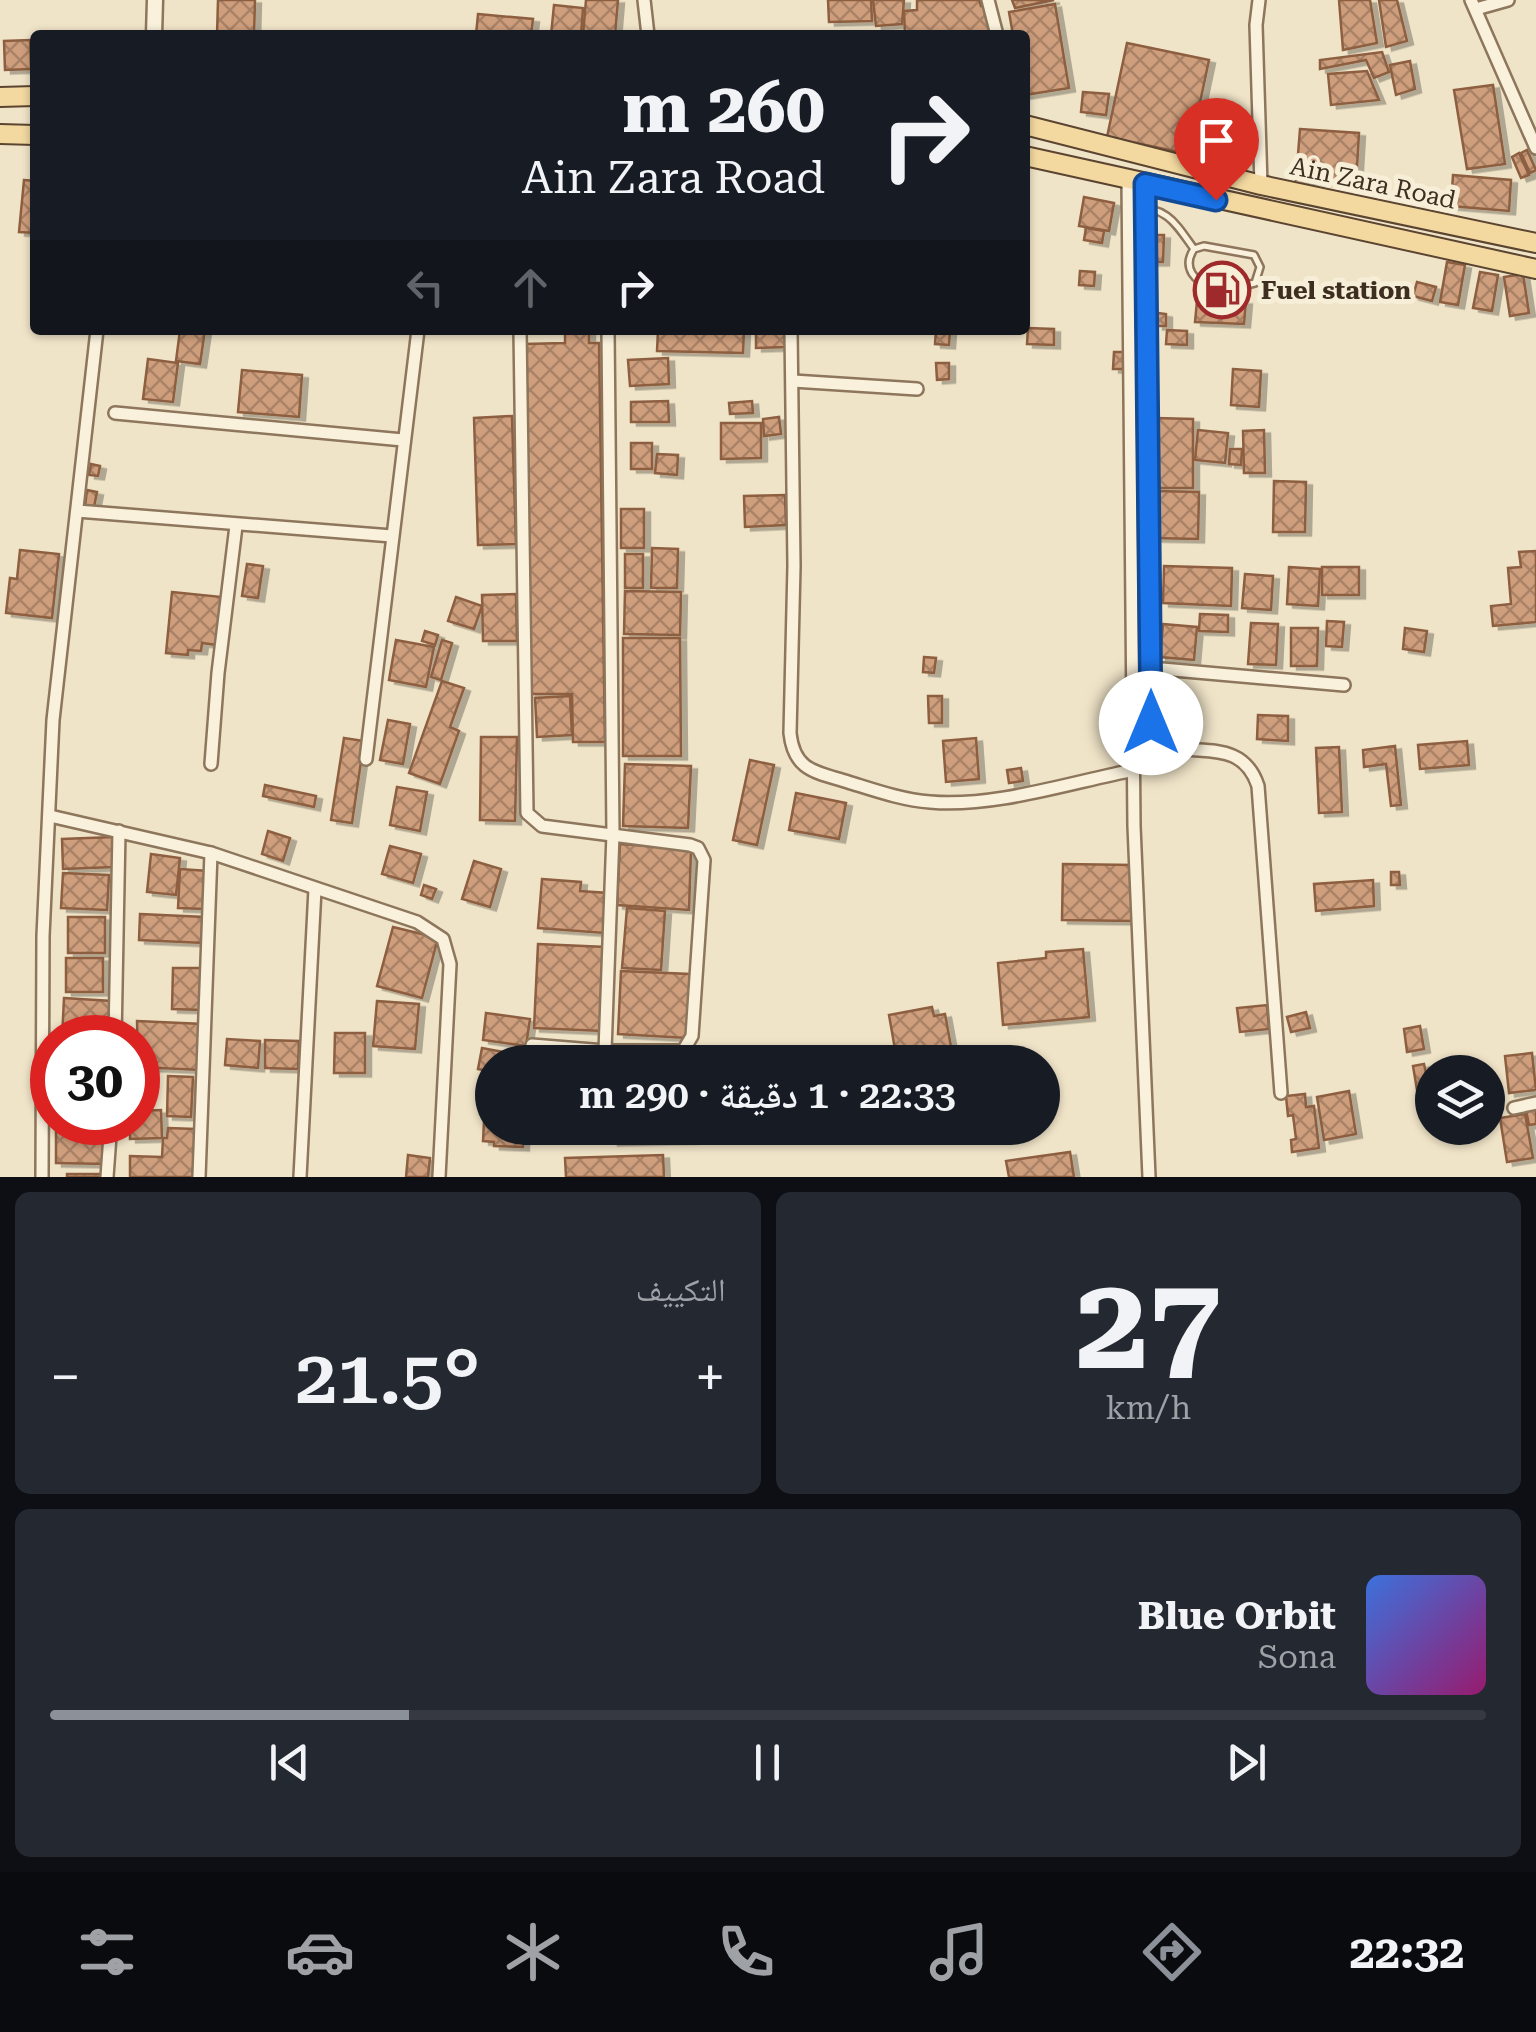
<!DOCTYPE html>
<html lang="ar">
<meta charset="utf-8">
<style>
body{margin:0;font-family:"Roboto Serif","Noto Naskh Arabic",serif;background:#242831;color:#f1f3f6;direction:rtl;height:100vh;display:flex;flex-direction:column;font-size:38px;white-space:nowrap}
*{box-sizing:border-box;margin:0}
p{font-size:32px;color:#9ea1a6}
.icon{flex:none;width:55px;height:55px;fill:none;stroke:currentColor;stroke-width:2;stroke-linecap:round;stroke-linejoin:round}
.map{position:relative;height:1177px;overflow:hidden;direction:ltr}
.panel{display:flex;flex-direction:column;gap:15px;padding:15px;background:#0d0f14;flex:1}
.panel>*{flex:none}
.guide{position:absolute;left:30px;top:30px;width:1000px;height:305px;border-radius:10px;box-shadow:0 2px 8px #0004;direction:rtl;background:#171b24;color:#f1f3f6;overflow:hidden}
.buttons{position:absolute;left:1415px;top:1055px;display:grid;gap:20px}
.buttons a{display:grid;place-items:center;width:90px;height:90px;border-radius:50%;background:#171b24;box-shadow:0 2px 8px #0004;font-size:50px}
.speed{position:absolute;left:30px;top:1015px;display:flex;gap:20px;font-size:50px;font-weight:700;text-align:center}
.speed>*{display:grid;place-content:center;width:130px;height:130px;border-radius:50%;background:#171b24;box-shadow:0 2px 8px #0004;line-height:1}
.speed .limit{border:15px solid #d22;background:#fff;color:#111}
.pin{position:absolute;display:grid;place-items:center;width:85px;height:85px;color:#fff;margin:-102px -42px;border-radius:50% 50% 50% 0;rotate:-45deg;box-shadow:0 0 10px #0007}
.pin .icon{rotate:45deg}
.me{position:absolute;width:110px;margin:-55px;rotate:0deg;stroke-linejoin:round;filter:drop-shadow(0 0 8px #0008)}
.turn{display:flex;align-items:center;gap:35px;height:210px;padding:0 40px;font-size:45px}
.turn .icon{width:130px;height:130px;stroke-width:2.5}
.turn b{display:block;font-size:70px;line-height:85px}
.lanes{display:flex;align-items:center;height:95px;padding:0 40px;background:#0003;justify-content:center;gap:50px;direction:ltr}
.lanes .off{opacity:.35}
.big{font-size:75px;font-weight:600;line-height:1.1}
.panel .tile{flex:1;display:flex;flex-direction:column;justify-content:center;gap:15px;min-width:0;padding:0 35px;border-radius:15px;background:#242831}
.panel .dial{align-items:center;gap:0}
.dial b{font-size:130px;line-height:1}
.song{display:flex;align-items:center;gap:30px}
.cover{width:120px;height:120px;border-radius:15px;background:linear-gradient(135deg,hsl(220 70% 55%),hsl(320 70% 35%))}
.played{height:10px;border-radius:5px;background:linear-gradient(90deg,#8c9099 25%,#363941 25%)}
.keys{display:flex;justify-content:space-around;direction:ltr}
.heat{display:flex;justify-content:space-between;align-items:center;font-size:55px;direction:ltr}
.panel .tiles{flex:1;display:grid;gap:15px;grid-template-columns:1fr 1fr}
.tile:last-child{grid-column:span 2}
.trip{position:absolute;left:475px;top:1045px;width:585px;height:100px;border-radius:50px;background:#171b24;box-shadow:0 2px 8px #0004;font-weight:600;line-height:100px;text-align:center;direction:rtl}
.tabs{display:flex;height:160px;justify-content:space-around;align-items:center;background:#090b0e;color:#9ea1a6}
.tabs .icon{width:70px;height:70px}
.tabs .current{color:#8c9099}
.tabs b{font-size:45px;color:#f1f3f6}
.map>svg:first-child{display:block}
</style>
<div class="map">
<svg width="1536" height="1177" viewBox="0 0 1536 1177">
<defs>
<pattern id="building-cross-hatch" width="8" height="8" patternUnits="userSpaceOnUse" patternTransform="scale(2.5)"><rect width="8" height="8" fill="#cf9f7d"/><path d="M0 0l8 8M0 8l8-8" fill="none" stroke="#a98266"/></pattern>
<filter id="shadow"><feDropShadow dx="6" dy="3.5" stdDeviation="0" flood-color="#0004"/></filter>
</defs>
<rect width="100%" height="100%" fill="#f0e4c8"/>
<g fill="url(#building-cross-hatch)" stroke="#8d5f41" stroke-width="2.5" filter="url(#shadow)">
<path d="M218,0H255L254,35H217Z"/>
<path d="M586,0H618L615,35H583Z"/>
<path d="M828,0H871L872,21L829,22Z"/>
<path d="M873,0H904L902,24L876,26Z"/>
<path d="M917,0H979L981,6L988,7L991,35H905L904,11L917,10Z"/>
<path d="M1012,0H1054L1015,8Z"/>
<path d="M1339,0H1370L1377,43L1343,50Z"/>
<path d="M1379,0H1397L1407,41L1386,47Z"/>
<path d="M1055,4L1069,88L1025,95V35H1013L1009,12Z"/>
<path d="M554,5L583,8L581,35H551Z"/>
<path d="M478,14L533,19L531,35H476Z"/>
<path d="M30,40L31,69L5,70L4,41Z"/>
<path d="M1127,43L1209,60L1189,154L1107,137Z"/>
<path d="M1382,52L1389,72L1374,78L1366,60L1320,69V60Z"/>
<path d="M1410,61L1415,89L1396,95L1390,65Z"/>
<path d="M1367,71L1379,100L1331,105L1328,74Z"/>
<path d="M1493,85L1505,164L1467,169L1454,90Z"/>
<path d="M1083,92L1109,94L1106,115L1081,112Z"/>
<path d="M1300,129L1359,133L1356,184L1296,180Z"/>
<path d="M1527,150L1536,170L1530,173L1521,153Z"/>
<path d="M1519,153L1529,175L1521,178L1512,157Z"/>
<path d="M1453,175L1511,180L1509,211L1451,206Z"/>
<path d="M24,180L35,181V233L19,232Z"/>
<path d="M1084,197L1114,203L1109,231L1079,226Z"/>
<path d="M1086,228L1104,231L1102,243L1084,240Z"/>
<path d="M1154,235H1164L1163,262H1153Z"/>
<path d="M1447,262L1465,265L1458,305L1440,302Z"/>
<path d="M1080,271L1095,272L1094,286L1079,285Z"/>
<path d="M1218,272L1234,278L1231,301H1246L1244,324L1195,322L1197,301H1212Z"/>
<path d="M1480,272L1498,275L1492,311L1473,308Z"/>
<path d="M1523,274L1529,313L1510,316L1504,277Z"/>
<path d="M1417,282L1436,287L1432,301L1413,296Z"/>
<path d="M1158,313L1166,314V326H1157Z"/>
<path d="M1028,328L1054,329V345L1027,344Z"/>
<path d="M180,330H205L200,364L176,361Z"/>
<path d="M658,330H744L743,353L657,351Z"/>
<path d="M756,330H786V347L756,348Z"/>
<path d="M936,330H950L949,345L935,344Z"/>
<path d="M1167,330L1187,331V345L1166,344Z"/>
<path d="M565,332H589V343H599L605,742H573L572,694H530L524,344L565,343Z"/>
<path d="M1114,352H1124V369H1113Z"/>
<path d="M668,358L669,384L630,386L628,360Z"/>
<path d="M148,359L178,363L173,402L143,399Z"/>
<path d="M936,363H949V379L937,380Z"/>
<path d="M1233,369L1261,371L1259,407L1231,405Z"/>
<path d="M242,370L302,375L299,417L238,412Z"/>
<path d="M668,401L669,422H631V402Z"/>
<path d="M752,401L753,413L730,414L729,403Z"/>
<path d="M512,416L516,544L478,545L474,418Z"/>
<path d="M779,417L781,434L764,436L763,419Z"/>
<path d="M1155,418L1193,419V488H1154Z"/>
<path d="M721,423H761V458L721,459Z"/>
<path d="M1198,430L1228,433L1225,463L1195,460Z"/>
<path d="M1264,430L1265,473H1244L1243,431Z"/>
<rect x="631" y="443" width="21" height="26"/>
<path d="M1230,449H1242L1241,465L1229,464Z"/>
<path d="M657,454L678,455L677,475L655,473Z"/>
<path d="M91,464L100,466L98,476L89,475Z"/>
<path d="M1274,481L1306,482L1305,532H1273Z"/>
<path d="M87,490L97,492L94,507L85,506Z"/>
<path d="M1155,491L1199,492L1198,539L1153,538Z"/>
<path d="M785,495L786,525L745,527L744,496Z"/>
<rect x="621" y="509" width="23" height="39"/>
<path d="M652,548L678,549L677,588H651Z"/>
<path d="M20,550L59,554L52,618L6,613L10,578L17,579Z"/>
<path d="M1536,551V622L1493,626L1491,606L1511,604L1508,568L1521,567L1519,552Z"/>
<rect x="625" y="554" width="18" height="34"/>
<path d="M247,564L263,566L258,598L242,596Z"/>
<path d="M1164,566L1232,568L1231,606L1163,603Z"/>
<path d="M1289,567L1320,569L1318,606L1287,604Z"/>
<rect x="1322" y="567" width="37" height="28"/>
<path d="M1245,574L1273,576L1271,610L1242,608Z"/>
<path d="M625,591L681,592L680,635L624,634Z"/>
<path d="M172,592L222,597L217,645L202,643L201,651L188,650V655L166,653Z"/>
<path d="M516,594L517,641H483L482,595Z"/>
<path d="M456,597L482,606L474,629L448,621Z"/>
<path d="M1200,614L1228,615V632L1199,631Z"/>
<path d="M1327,621L1344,622L1342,647L1326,646Z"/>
<path d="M1251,623L1278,624L1276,665L1248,664Z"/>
<path d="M1163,624L1197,627L1194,660L1160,657Z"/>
<path d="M1291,628H1318L1317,666H1291Z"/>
<path d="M1405,628L1427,631L1424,652L1403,649Z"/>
<path d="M425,631L438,635L435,645L422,641Z"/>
<path d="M623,638H680L681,756H623Z"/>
<path d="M396,640L434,647L426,687L389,680Z"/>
<path d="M442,640L452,643L441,680L431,677Z"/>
<path d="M924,657L936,658L934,673L923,672Z"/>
<path d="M442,681L464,688L450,727L459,731L440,784L409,773Z"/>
<path d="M570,696L572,735L537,737L535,698Z"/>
<path d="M928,696H942V723H929Z"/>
<path d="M1258,715L1288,716V741L1257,739Z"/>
<path d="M388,720L410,724L403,764L380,760Z"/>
<path d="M481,737H517L515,821L480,820Z"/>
<path d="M344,738L364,741L352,823L331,820Z"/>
<path d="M976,738L979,779L946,782L943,741Z"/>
<path d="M1467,741L1469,765L1420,769L1418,745Z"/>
<path d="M1395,746L1401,805L1391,806L1386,764L1364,767L1363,750Z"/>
<path d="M1339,747L1342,812L1319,813L1316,748Z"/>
<path d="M750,760L774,765L757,845L733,840Z"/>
<path d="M625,764L691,766L688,828L623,826Z"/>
<path d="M1021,768L1023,781L1009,783L1007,770Z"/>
<path d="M265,785L316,796L314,807L263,796Z"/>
<path d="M397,787L427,792L420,831L390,825Z"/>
<path d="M796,793L846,803L839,839L789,830Z"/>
<path d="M268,831L290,838L283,861L262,854Z"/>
<path d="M113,837L114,867L63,869L62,839Z"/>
<path d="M620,844L691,849L689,910L617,905Z"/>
<path d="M390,846L421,854L413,883L382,874Z"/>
<path d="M151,854L180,858L176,895L147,892Z"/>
<path d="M474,861L501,869L490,907L462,899Z"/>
<path d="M1063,864L1134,865L1133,921L1062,920Z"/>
<path d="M180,869L208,871L205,909L178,908Z"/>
<path d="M1391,872H1399L1400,885H1391Z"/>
<path d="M63,873L109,875L107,910L61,908Z"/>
<path d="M542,879L581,882L580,891L608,893L605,933L538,928Z"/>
<path d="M1373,880L1374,906L1316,911L1314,884Z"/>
<path d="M424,885L436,889L432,899L421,895Z"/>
<path d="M627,908L665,911L661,970L622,968Z"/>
<path d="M140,914L205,917L204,943L139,940Z"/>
<rect x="68" y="917" width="37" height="36"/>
<path d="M393,927L438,938L422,998L377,986Z"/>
<path d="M538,944L606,947L603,1031L534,1028Z"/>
<path d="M1083,949L1089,1017L1003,1025L998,963L1046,958V952Z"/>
<rect x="66" y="958" width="37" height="34"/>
<path d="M173,968H204L203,1010L172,1009Z"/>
<path d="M621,971L690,974L687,1038L618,1034Z"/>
<path d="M64,998L112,1001L110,1038H62Z"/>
<path d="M377,1001L419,1004L415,1049L373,1046Z"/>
<path d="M1267,1005L1269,1029L1240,1032L1237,1008Z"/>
<path d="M932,1007L934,1016L945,1014L952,1052L934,1055L932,1048L896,1055L889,1015Z"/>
<path d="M1306,1012L1310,1028L1291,1032L1287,1017Z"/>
<path d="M486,1013L530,1019L526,1046L483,1040Z"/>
<path d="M137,1021L203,1024L201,1070L138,1067Z"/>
<path d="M1420,1026L1424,1049L1407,1052L1404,1029Z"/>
<path d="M335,1033H365V1073H334Z"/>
<path d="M227,1039L260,1041L258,1068L225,1065Z"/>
<path d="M265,1040L299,1041L298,1069L265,1068Z"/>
<path d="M482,1048L524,1056L523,1062H492V1072L478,1069Z"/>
<path d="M539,1052L603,1056L602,1062H538Z"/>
<path d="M1532,1053L1536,1090L1509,1093L1505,1056Z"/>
<path d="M692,1055L693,1062H616V1057Z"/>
<path d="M1424,1064L1429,1087L1417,1090L1413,1066Z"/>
<path d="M168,1076L193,1077L191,1117L167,1116Z"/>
<path d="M1349,1091L1356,1134L1324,1140L1317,1097Z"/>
<path d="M1305,1094L1306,1107L1314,1106L1319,1148L1292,1152L1291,1140L1296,1139L1293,1115L1288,1116L1286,1096Z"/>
<path d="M485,1102L492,1103V1128H523V1147L494,1146V1142L483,1141Z"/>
<path d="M1536,1108V1124L1529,1125L1526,1110Z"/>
<path d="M161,1110L162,1138L130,1139V1122H138V1111Z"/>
<path d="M1525,1114L1533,1158L1507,1162L1500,1118Z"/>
<path d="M56,1122H106V1164L56,1163Z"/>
<path d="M168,1128L195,1129L193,1177H130V1156L162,1157L163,1138H167Z"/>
<path d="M612,1128H694V1140L612,1142Z"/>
<path d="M1070,1152L1074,1177H1009L1006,1161Z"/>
<path d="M408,1155L430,1158L428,1177H406Z"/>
<path d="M663,1155L664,1177H566L565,1158Z"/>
<rect x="67" y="1174" width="36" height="3"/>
</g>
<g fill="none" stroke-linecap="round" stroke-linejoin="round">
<g stroke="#8d765c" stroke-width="10">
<g id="service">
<path d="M1131,206C1168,208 1174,221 1194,249"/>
<path d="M1214,287C1194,283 1182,267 1194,249L1204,246L1254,255L1260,267L1255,283L1233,288"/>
</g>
</g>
<g stroke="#8d765c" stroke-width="16">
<g id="minor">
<path d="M644,0L648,35"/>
<path d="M988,0L997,35"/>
<path d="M1259,0L1256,25L1261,185"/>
<path d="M1471,0L1536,148"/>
<path d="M1476,9L1508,0"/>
<path d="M1128,180L1134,826L1149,1177"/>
<path d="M1145,184L1152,729C1171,771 1238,725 1258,786L1281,1093"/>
<path d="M520,330L527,813L542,826L690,845L698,848L704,860L692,1036L683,1051H605L532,1045"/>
<path d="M791,330L794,566L790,733C794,771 816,772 848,782C874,790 902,800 930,802C993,808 1072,782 1134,770"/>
<path d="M793,381L917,389"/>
<path d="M115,413L403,440"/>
<path d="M77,511L392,536"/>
<path d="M1151,668L1344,685"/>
<path d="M366,759L418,330"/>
<path d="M211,764L218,673L236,526"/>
<path d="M50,816L211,853L417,922L443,939L450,964L439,1177"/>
<path d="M115,1038L119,831"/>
<path d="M605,1051L613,834L608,330"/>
<path d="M1514,1108L1536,1103"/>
<path d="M42,1177L43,936L53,720L97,330"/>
<path d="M107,1177L111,1122"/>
<path d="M199,1177L211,853"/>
<path d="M300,1177L315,889"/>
</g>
</g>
<g stroke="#8d765c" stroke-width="19">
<path id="tertiary" d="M154,35L155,0"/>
</g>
<g stroke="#5b4430" stroke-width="22">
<g id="primary">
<path d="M0,97L35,96"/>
<path d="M1025,125L1261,185L1536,243"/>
<path d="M0,134L35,135"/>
<path d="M1025,156L1536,269"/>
</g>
</g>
<use href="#service" stroke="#faf1dc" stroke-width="5"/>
<use href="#minor" stroke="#faf1dc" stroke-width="11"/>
<use href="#tertiary" stroke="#faf1dc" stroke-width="14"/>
<use href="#primary" stroke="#f3d9a0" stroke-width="18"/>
</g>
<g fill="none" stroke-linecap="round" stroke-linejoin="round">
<g stroke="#114b97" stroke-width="25">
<path id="route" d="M1151,723L1145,184L1216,200"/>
</g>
<use href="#route" stroke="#1a73e8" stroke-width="18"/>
</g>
<defs>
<g id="fuel-ring" transform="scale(2.875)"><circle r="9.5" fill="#f7eed8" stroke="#9e2a2b" stroke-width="1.5"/><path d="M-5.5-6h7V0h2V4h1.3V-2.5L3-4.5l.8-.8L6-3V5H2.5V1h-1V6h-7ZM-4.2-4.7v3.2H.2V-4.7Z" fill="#9e2a2b"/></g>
</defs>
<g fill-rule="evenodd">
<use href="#fuel-ring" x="1222" y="290"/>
</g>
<g text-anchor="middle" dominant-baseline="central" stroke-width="10" stroke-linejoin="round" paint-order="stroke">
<g font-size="25" fill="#3d2e20" stroke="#f7eed8">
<text transform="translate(1373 183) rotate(12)">Ain Zara Road</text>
</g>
<g font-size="25" font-weight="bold" fill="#3d2e20" stroke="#f7eed8" text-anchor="start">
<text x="1261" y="290">Fuel station</text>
</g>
</g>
</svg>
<div class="buttons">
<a><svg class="icon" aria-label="layers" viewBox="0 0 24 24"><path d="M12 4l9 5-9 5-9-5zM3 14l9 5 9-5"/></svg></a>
</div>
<div class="speed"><div class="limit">30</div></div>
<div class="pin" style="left:1216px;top:200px;background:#d93025"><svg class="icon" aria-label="arrive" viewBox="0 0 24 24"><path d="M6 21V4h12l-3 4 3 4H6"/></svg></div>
<svg class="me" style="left:1151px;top:723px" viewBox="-20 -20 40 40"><circle r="19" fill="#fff"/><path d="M0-13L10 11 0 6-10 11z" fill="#1a73e8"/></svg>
<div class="trip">22:33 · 1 دقيقة · 290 m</div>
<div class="guide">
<div class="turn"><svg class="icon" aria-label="right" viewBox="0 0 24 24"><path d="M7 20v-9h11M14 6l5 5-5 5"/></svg><div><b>260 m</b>Ain Zara Road</div></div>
<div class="lanes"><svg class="icon off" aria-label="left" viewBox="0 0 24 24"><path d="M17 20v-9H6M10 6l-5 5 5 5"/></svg><svg class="icon off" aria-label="ahead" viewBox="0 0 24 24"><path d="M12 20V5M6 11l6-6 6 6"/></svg><svg class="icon" aria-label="right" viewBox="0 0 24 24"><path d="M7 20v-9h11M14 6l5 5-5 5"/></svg></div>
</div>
</div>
<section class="panel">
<div class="tiles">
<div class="tile dial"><b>27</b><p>km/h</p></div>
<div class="tile"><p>التكييف</p>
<div class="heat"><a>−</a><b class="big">21.5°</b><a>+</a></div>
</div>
<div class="tile">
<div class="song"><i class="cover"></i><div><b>Blue Orbit</b><p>Sona</p></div></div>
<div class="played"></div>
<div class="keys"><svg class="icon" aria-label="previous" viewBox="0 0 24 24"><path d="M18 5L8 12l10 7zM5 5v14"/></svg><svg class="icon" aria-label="pause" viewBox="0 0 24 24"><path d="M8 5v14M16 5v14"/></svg><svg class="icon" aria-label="next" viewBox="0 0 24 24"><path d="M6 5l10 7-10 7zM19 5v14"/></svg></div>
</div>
</div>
</section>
<nav class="tabs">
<b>22:32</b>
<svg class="icon current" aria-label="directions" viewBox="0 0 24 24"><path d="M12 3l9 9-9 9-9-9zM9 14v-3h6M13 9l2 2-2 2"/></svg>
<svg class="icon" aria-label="music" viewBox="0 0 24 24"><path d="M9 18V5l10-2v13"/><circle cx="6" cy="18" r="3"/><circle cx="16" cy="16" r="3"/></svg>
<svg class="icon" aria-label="phone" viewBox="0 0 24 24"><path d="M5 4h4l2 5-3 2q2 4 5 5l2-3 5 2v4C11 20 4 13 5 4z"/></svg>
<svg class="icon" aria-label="climate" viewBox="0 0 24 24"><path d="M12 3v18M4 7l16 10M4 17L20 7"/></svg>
<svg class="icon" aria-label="car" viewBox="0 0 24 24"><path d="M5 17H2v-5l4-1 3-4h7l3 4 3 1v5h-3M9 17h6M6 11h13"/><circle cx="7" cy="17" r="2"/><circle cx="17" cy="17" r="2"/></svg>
<svg class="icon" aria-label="filters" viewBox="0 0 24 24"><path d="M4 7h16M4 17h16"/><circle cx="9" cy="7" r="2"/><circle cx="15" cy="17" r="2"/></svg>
</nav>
